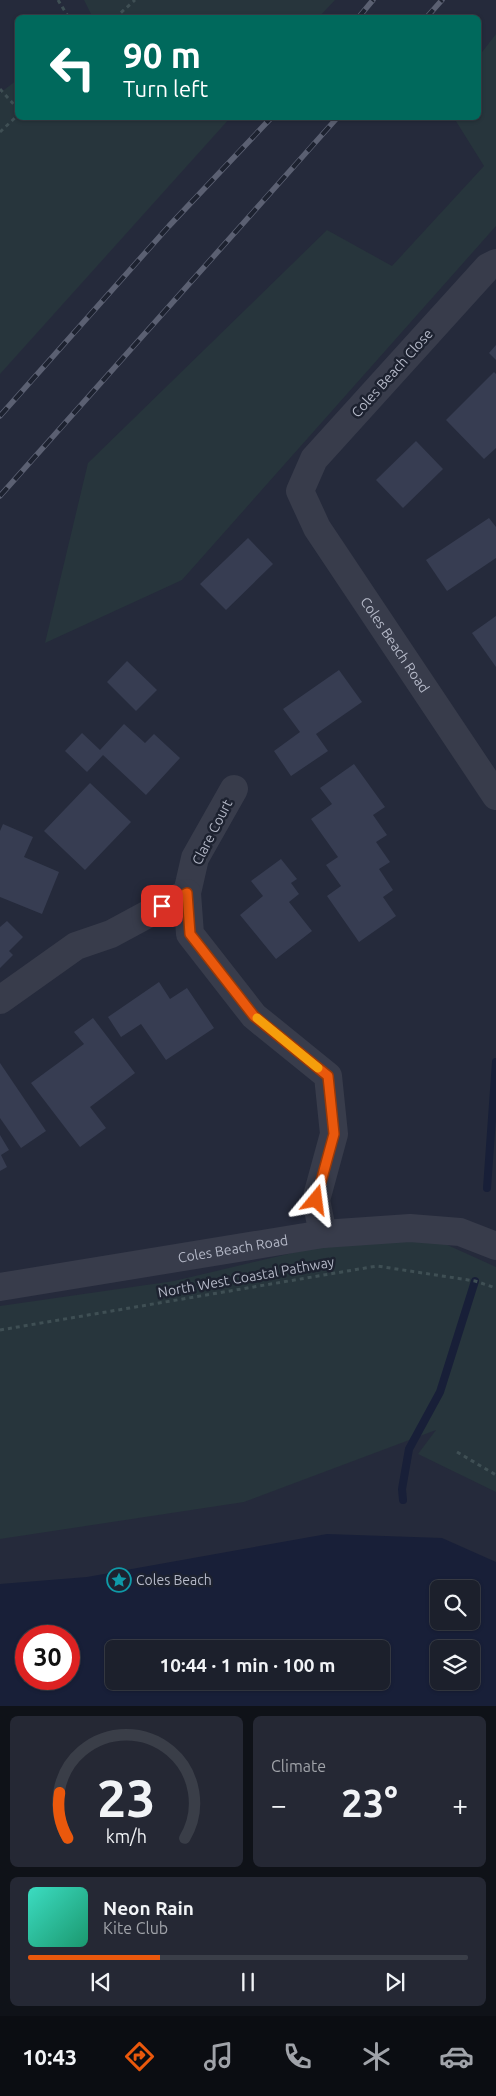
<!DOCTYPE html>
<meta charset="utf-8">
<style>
body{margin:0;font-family:Ubuntu,sans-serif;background:#252834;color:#f1f3f6;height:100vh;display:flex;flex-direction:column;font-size:19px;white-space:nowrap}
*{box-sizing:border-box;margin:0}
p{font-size:16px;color:#a0a3a9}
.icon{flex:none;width:28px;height:28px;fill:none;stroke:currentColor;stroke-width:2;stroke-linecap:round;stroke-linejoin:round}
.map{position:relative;height:1706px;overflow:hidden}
.side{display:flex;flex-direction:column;gap:10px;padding:10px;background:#0f1218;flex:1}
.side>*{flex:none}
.hud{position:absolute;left:15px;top:15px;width:466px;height:105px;border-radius:8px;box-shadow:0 1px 4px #0004,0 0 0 1px #3a3e48;background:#00695c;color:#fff;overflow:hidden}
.buttons{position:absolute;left:430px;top:1580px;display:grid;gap:10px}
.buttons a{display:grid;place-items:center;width:50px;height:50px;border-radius:8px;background:#1c202c;box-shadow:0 1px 4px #0004,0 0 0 1px #3a3e48;font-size:25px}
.speed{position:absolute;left:15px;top:1625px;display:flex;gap:10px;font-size:25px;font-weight:700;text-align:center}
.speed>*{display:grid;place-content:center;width:65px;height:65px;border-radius:50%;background:#1c202c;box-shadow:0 1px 4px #0004,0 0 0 1px #3a3e48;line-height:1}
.speed .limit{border:8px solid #d22;background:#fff;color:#111}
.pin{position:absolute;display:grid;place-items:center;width:42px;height:42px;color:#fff;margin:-21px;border-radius:10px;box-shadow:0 2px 8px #0006}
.me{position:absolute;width:55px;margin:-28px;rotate:16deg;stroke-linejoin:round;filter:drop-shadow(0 0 4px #0008)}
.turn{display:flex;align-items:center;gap:18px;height:105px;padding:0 25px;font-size:22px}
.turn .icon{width:65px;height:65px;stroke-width:2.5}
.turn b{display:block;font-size:35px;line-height:42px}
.big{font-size:38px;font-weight:600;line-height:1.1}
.side .widget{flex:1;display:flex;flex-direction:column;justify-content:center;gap:8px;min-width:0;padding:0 18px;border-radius:8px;background:#252834}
.side .dial{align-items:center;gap:0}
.dial svg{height:130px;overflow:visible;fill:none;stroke:#3a3e48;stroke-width:7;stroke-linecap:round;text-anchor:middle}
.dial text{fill:#f1f3f6;stroke:none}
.song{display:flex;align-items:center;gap:15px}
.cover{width:60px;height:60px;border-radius:8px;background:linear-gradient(135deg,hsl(170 70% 55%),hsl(160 70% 35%))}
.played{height:5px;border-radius:2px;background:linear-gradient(90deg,#ea580c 30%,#3a3e48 30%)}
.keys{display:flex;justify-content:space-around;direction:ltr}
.heat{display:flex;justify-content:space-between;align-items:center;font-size:28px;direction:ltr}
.side .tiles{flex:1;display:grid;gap:10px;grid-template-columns:1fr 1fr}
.widget:last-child{grid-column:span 2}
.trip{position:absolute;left:105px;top:1640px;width:285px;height:50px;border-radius:8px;background:#1c202c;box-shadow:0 1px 4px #0004,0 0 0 1px #3a3e48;font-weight:600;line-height:50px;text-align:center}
.tabs{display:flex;height:80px;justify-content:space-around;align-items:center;background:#0b0d12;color:#a0a3a9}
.tabs .icon{width:35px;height:35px}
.tabs .active{color:#ea580c}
.tabs b{font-size:22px;color:#f1f3f6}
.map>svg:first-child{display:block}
</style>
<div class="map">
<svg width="496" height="1706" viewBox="0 0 496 1706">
<rect width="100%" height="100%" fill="#252a3b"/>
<g fill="#27353c">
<path d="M84,0H335L319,17L93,18Z"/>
<path d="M496,34V226L182,580L45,643L88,463L327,230L392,266L484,166L454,118H479V56Z"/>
<path d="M17,80L18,118H230L0,374V93Z"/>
<path d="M375,1240L443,1243L496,1267V1492L418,1454L436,1430L244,1502L0,1539V1306L174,1281L309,1249Z"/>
</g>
<path fill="#181f38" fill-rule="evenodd" d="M327,1534L442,1538L496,1562V1706H0V1584L87,1577ZM439,1589H471V1621H439ZM26,1636H69V1679H26ZM114,1649H381V1681H114ZM439,1649H471V1681H439Z"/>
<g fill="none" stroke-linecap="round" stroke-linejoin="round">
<g stroke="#181f38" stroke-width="8">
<path d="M487,1188L496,1062"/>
<path d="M403,1500L402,1489L409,1449L440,1392L475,1281"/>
</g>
</g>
<g fill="#373d52">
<path d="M496,345V360L489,353Z"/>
<path d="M494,372L496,374V448L484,459L446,420Z"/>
<path d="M416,441L443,469L403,508L376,480Z"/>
<path d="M489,518L496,527V558L447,591L426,560Z"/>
<path d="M248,538L273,564L226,610L200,584Z"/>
<path d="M496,616V667L472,633Z"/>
<path d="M127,661L157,690L136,711L107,682Z"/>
<path d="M339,670L362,702L316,734L328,751L291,776L274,751L300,732L283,709Z"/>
<path d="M124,724L145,743L154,734L180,758L146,795L103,755L87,772L65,751L82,733L100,750Z"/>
<path d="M354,764L385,807L373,815L387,835L376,842L390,862L379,869L393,890L383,897L396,916L359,942L327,896L341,886L326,865L338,857L311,819L332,804L320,788Z"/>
<path d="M90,783L131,822L85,870L44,831Z"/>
<path d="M3,824L33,837L24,857L59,872L42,914L0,897V831Z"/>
<path d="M281,859L297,879L291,883L299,894L289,902L312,931L276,959L240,915L263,896L251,881Z"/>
<path d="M7,921L23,937L9,951L13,955L0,968V927Z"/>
<path d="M159,982L170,999L187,988L214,1028L166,1060L141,1024L121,1037L108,1017Z"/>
<path d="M93,1018L135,1073L90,1107L106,1128L80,1147L31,1083L84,1044L74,1032Z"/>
<path d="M0,1063L46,1131L21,1148L0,1118Z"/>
<path d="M0,1135L9,1150L1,1155L7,1167L0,1171Z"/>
</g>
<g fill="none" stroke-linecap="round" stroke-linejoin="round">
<g stroke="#3f4f54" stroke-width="3" stroke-dasharray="4 4" stroke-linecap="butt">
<path d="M58,0L69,18"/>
<path d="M115,18L135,0"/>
<path d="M0,89L18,109"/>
<path d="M0,132L18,115"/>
<path d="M0,1330L377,1266L475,1281L496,1288"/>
<path d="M457,1452L496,1475"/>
</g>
<g stroke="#383c4b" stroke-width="28">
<path id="s1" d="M496,263L488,267L314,459L300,491L317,528L496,796"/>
<path d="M234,789L195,858L187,893L190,934L254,1016L328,1076L334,1134L316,1200L323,1234"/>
<path d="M0,1000L76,946L111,934L187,893"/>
<path id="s2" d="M0,1287L323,1234L410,1228L460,1232L496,1246"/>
</g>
<g stroke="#5b6072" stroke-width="5.5">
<g id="rail">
<path d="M358,18L373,0"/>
<path d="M426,18L442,0"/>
<path d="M0,416L169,226L271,118"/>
<path d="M0,496L337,118"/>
</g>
</g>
<use href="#rail" stroke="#1d2230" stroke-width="4" stroke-dasharray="11" stroke-linecap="butt"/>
</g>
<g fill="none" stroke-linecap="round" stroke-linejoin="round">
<g stroke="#983908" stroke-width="12">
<path id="route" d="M162,906L187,893L190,934L254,1016L328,1076L334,1134L316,1200"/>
</g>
<use href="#route" stroke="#ea580c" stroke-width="9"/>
<path stroke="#f59e0b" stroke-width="9" d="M257,1018L318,1068"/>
</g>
<defs>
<g id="sight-ring" transform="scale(1.25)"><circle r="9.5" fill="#1d2230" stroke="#0f9aa8" stroke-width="1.5"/><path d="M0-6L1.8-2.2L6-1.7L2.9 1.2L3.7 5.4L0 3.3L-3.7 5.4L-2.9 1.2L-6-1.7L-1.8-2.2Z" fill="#0f9aa8"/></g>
</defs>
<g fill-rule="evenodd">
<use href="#sight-ring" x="119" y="1580"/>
</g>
<g text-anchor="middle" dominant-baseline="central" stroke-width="5" stroke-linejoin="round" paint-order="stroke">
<g font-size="14" fill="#b4b8c7" stroke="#1d2230">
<text transform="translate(392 373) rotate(-48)">Coles Beach Close</text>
<text stroke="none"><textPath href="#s1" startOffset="484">Coles Beach Road</textPath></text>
<text transform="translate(212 832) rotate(-63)">Clare Court</text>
<text stroke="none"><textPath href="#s2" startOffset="236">Coles Beach Road</textPath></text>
<text transform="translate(246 1277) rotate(-10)">North West Coastal Pathway</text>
</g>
<g font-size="14" fill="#b4b8c7" stroke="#1d2230" text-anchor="start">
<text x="136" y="1580">Coles Beach</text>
</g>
</g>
</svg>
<div class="buttons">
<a><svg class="icon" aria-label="search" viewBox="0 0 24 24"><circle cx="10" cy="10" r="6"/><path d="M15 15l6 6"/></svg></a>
<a><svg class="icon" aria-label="layers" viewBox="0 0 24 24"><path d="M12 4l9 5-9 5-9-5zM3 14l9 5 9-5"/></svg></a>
</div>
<div class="speed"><div class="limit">30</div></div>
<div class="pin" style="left:162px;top:906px;background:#d93025"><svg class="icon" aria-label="arrive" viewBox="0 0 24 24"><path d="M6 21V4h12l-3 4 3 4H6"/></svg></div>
<svg class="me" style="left:316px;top:1200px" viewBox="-20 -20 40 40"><path d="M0-17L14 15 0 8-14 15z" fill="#ea580c" stroke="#fff" stroke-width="4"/></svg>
<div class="trip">10:44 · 1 min · 100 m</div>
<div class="hud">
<div class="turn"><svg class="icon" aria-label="left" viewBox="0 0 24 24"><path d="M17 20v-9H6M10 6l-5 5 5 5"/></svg><div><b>90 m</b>Turn left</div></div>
</div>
</div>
<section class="side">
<div class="tiles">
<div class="widget dial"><svg viewBox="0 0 100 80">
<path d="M14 69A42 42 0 1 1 86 69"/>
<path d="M14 69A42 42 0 0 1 9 41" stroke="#ea580c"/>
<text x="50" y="56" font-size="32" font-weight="700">23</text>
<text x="50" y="72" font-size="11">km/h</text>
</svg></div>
<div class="widget"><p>Climate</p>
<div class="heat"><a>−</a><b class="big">23°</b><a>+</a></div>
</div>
<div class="widget">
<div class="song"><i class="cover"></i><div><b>Neon Rain</b><p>Kite Club</p></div></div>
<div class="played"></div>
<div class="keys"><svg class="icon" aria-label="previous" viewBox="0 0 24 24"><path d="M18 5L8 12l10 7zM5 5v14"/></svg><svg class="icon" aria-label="pause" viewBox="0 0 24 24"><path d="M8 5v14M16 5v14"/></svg><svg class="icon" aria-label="next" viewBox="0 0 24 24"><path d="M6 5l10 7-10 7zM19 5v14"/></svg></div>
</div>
</div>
</section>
<nav class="tabs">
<b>10:43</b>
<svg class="icon active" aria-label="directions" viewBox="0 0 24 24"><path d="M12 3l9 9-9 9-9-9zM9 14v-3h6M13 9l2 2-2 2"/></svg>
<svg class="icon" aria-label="music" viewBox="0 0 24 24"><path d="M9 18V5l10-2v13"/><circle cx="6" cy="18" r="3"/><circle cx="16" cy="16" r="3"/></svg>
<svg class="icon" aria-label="phone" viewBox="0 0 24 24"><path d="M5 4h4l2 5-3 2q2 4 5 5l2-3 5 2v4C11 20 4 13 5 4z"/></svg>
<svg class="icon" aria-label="climate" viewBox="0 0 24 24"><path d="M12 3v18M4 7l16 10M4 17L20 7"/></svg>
<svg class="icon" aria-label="car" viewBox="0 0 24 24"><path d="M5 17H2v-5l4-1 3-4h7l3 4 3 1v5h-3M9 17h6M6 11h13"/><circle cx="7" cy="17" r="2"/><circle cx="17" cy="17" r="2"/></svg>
</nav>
